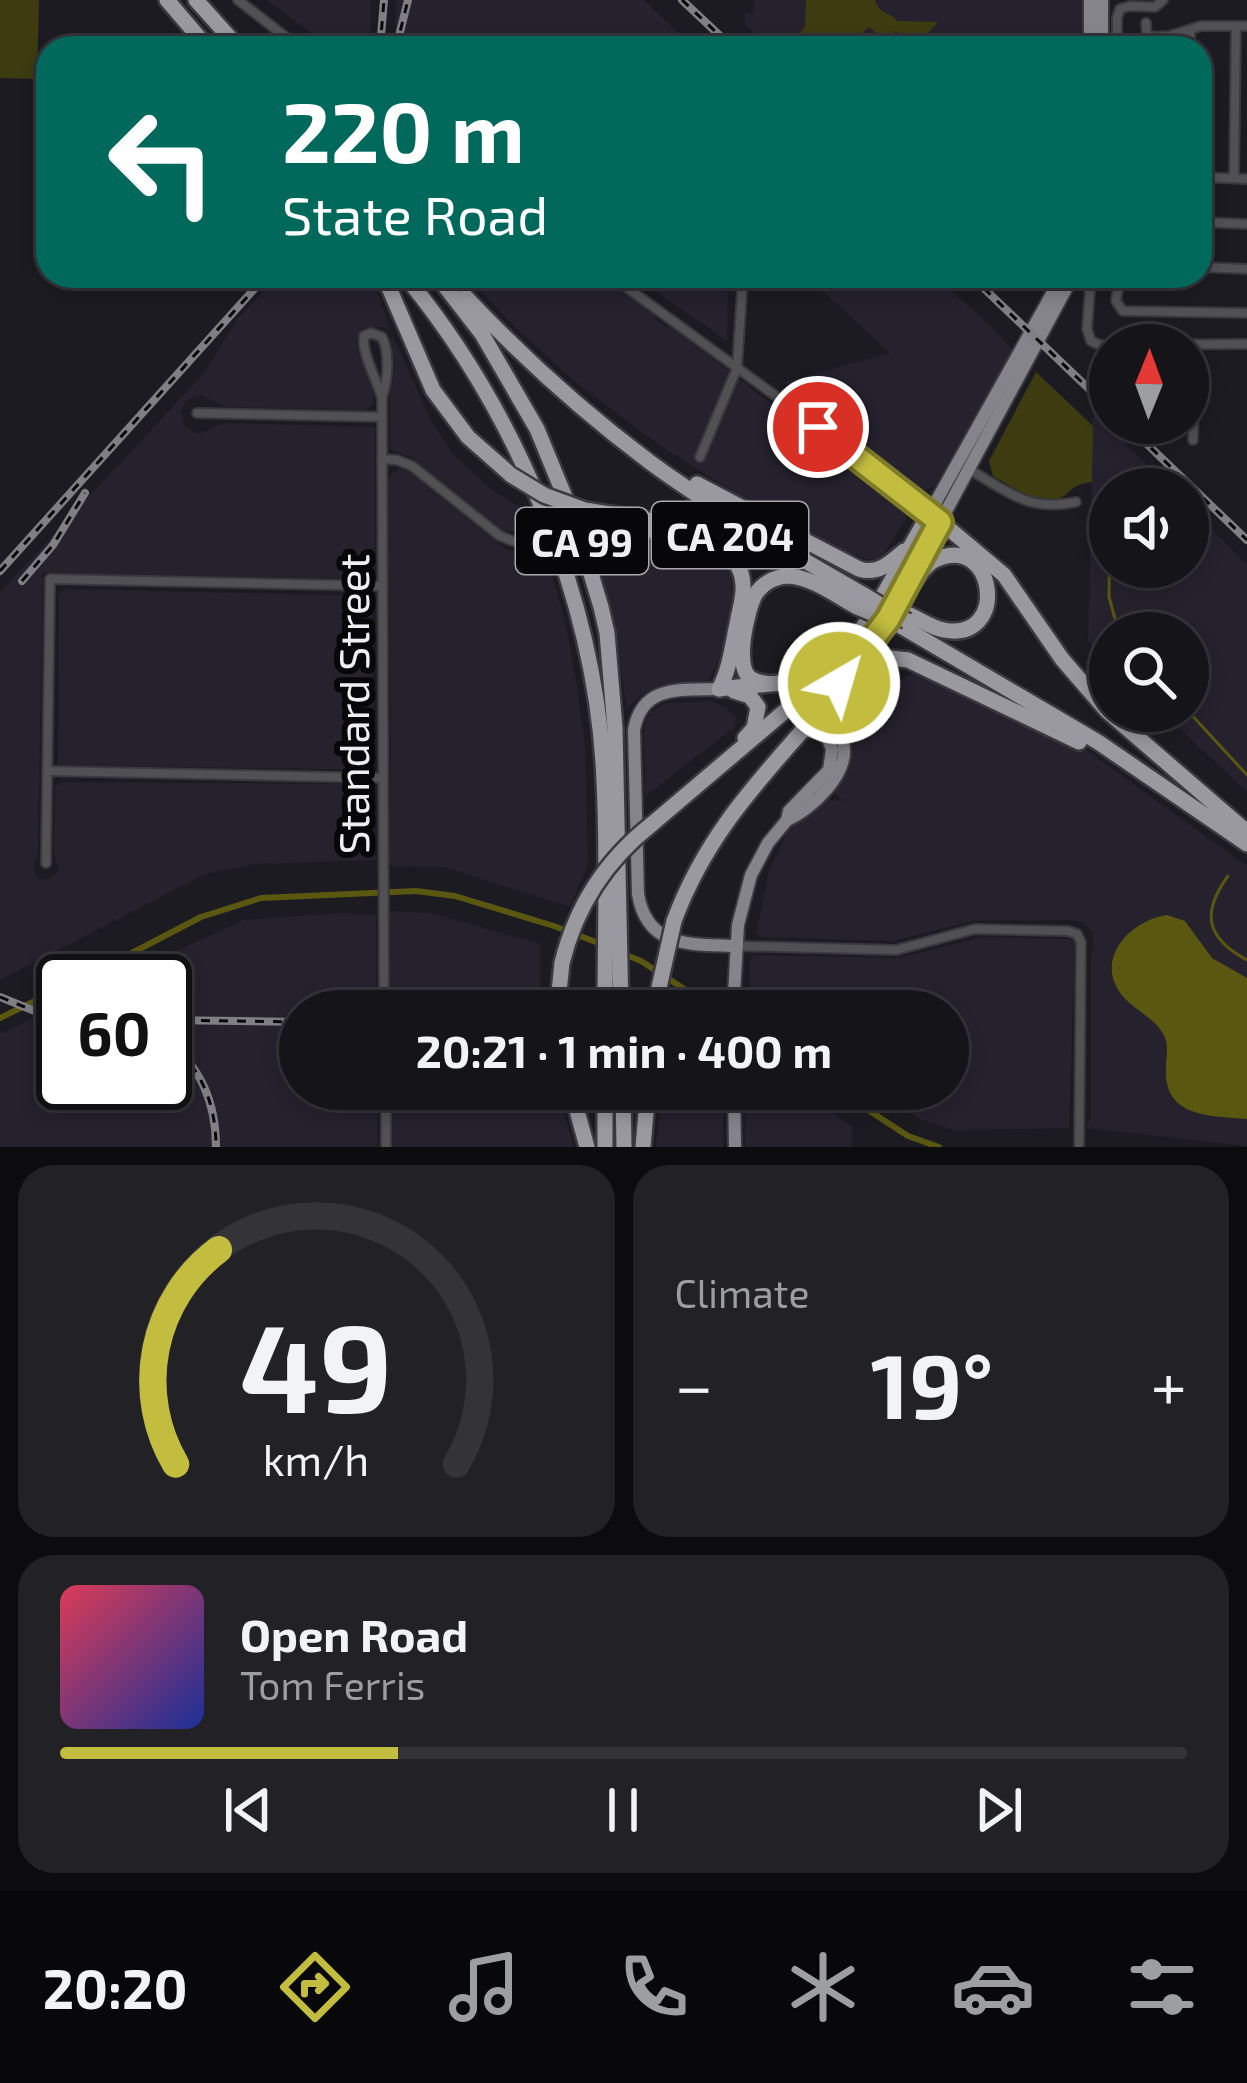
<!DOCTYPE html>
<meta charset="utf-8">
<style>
body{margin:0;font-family:"Exo 2",sans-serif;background:#222126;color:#f1f3f6;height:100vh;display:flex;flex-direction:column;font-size:45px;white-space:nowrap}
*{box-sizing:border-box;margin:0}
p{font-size:39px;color:#9d9ea2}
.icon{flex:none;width:66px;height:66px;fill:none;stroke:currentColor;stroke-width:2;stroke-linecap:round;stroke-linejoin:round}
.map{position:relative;height:1147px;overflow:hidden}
.side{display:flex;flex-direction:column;gap:18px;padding:18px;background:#0c0b0e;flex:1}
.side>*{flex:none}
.banner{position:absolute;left:36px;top:36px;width:1176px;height:252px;border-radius:36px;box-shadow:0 6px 18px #0003,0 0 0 3px #343338;background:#00695c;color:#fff;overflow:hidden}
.needle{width:78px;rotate:1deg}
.buttons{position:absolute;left:1089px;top:324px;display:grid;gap:24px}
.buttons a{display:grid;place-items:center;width:120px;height:120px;border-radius:50%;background:#151419;box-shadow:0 6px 18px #0003,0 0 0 3px #343338;font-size:60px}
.speed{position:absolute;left:36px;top:954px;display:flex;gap:24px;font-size:60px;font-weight:700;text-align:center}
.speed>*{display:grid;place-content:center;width:156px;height:156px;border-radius:50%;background:#151419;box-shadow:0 6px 18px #0003,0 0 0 3px #343338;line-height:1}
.speed .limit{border:6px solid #111;border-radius:18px;background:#fff;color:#111}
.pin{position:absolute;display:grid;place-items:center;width:102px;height:102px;color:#fff;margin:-51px;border:6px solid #fff;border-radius:50%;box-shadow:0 3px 12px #0007}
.me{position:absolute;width:132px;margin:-66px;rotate:38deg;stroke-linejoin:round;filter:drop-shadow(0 0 9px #0008)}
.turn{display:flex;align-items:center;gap:42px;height:252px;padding:0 48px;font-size:54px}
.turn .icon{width:156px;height:156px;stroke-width:2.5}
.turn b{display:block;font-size:84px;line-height:102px}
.big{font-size:90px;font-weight:700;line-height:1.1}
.side .tile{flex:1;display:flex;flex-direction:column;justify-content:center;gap:18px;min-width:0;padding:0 42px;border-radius:36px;background:#222126}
.side .dial{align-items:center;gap:0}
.dial svg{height:312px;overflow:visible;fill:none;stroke:#343338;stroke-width:7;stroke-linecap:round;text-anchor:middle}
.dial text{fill:#f1f3f6;stroke:none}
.song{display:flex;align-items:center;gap:36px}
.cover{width:144px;height:144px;border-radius:18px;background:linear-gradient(135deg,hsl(350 70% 55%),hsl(230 70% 35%))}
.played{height:12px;border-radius:6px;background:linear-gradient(90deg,#c2bd3f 30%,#343338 30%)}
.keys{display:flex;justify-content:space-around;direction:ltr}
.heat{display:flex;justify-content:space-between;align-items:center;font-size:66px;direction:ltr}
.side .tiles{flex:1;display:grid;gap:18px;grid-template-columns:1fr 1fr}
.tile:last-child{grid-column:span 2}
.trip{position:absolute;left:279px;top:990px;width:690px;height:120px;border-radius:60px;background:#151419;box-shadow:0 6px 18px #0003,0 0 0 3px #343338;font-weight:700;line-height:120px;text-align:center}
.menu{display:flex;height:192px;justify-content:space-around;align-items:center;background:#08080a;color:#9d9ea2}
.menu .icon{width:84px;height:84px}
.menu .on{color:#c2bd3f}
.menu b{font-size:54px;color:#f1f3f6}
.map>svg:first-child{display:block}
</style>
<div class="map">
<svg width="1247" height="1147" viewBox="0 0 1247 1147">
<rect width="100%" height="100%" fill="#1c1b21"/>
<g fill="#25222e">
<path d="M267,0H371V48H331Z"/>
<path d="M396,0H644L694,48H395Z"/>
<path d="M754,0H1082V48H770L744,23L745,14H753Z"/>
<path d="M278,276H372L391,332L432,423L455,457L496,493L535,515L566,625L577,686L585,746L588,864L570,907L445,867L389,866L391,751L388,480L390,475L399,469L408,471L508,551L519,550L524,540L517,531H503L411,457L391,450L389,446L391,332L383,327H368L361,331L356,340L358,351L374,381L373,403L366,410L225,407L201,395L186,401L181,412L185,427L198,434L225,423L375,427V574L371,579L43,573L38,852L33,867L38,878L49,880L59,871L54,852L55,787L61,782L364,784L371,790L372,843L376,860L253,864L205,874L0,980V592L205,372L237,319Z"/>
<path d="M466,276H602L655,315L656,320L665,327L671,326L903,506L909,514L884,553L877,559H866L847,552L738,495L659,445L572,379L518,330Z"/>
<path d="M634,276H728L727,341Z"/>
<path d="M781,276H936L995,331L1014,352L955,459L951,457L935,486L922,490L784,382L890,353L826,294Z"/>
<path d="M1036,372L1092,425L1094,412L1171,489H1110V567H1188V505L1247,564V792L1161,711H1188V633H1110V662L1088,641L1092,482L1075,484L1060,498L1049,500L1030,496L993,476L989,461Z"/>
<path d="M586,531L698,552L720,560L731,576L732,599L718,663L708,681L654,688L642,694L627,709L614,624L608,618Z"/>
<path d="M64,589L372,596L373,770L58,765L59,594Z"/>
<path d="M928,670L1076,737L1085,749L1247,866V1146L1087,1128V1122L1091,1121V955L1094,944L1092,932L1083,922L1071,920L973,921L893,941L761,937L756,934L769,872L793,819L821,798L845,802L833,791L846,775L851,759V743L844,726L908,675Z"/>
<path d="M709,701L724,706L736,717L735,727L645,796L644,730L647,719L652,711L665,703Z"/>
<path d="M388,911L431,913L540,944V1011H389Z"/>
<path d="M346,913L376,916L377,1011H300V1089H377V1147H0V1034L63,1004V1083H165V981H111L244,920Z"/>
<path d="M981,937L1070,939L1075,942L1069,1128L952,1130L920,1119L872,1089H948V1011L749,1009L750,960L755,955L899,958Z"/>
<path d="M390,1089H557L574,1147H390Z"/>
<path d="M663,1089H723V1147H656Z"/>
<path d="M745,1089H794L852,1126V1147H745Z"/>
</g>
<g fill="#3d3b10">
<path d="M0,0H39L37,79L0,78Z"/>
<path d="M806,0H875C879,14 889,11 897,21L938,22L915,47L896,31L885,41L869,27L858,37L869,48H794L793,41L805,27Z"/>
<path d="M1036,372L1093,426L1092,482C1068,485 1073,493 1058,499C1037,506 1010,485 993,476L989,461Z"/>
</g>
<path fill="#5a5711" d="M1167,915L1185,921L1212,958L1247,978V1119C1211,1116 1163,1118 1166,1068C1166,1054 1170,1044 1162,1032C1152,1016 1132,1009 1121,994C1094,958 1131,920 1167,915Z"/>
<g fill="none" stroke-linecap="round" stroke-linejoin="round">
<g stroke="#5a5711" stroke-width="3">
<path d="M1106,489L1110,494L1109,597L1119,633"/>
<path d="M1188,711L1247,775"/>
<path d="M1228,876C1201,913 1206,938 1247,960"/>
</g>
<g stroke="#5a5711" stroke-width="6">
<path d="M624,954L641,961L718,1011"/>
<path d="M78,981L201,917L261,898L416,891L455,896L554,926L601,944"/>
<path d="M0,1018L63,987"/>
<path d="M836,1089L908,1136L939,1147"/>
</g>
<g stroke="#3a393e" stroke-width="12">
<g id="minor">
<path d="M238,0L300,48"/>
<path d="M1146,23L1147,37"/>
<path d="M1117,48V18L1120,9L1130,6L1155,7L1163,0"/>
<path d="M1147,48V37L1169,36L1201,26H1247"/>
<path d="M1190,48V31"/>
<path d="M1200,177L1247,179"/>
<path d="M1234,178L1236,26"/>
<path d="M1200,222L1247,224"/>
<path d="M1200,267L1247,269"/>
<path d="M611,276L828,434L929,514"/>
<path d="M1091,276L1087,329L1091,341L1100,345L1247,344"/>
<path d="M1120,276L1116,301L1123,311L1247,313"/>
<path d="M371,333L382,337C390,353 388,379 382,398C377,380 361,352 364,336Z"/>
<path d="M382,398L384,1011"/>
<path d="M197,413L382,417"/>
<path d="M1193,440L1195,344"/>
<path d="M700,457L737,368L743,276"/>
<path d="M382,459L397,460L412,466L500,536L513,541"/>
<path d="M970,470C1009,492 1028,512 1076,502"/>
<path d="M48,771L382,778"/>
<path d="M46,863L50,579L382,586"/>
<path d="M738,946L896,950L975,929L1068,931L1077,934L1081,942L1079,1147"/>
<path d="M386,1089V1147"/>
</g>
</g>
<g stroke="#3a393e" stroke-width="16">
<g id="major">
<path d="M1090,48V0"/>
<path d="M1102,48V0"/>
<path d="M929,514L1062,276"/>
<path d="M911,576L1073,276"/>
<path d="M719,689C682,690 642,684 634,730L638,894C647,949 692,944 736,946"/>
<path d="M787,820C812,809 851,773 843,742C839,729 827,720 819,710"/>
<path d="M733,1011L738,925L751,875L768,843L787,820L789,811L829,770L832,749L827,737L815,731H802L890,615"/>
<path d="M734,1089L735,1147"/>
</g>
</g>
<g stroke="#3a393e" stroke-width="20">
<g id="highway">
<path d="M167,0L208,48"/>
<path d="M196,0L239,48"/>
<path d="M384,276L433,390L468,437L511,475"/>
<path d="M405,276C518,413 597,603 604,781C608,857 605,935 605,1011"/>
<path d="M437,276L482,334L537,429L576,524L601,607L607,633L615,728L621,1011"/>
<path d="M465,296C522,357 584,413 651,463C718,512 792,553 864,595"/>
<path d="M697,484L859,569C878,575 890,563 904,551"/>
<path d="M585,510L717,531L775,552"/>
<path d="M941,522L1004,575L1062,659L1107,711L1247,832"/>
<path d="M651,530C685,538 741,540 743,585C744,598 739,611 737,624C732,646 730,669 719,689"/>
<path d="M893,609C906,596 920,567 935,560C996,531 1010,643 944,630C932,628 921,620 910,615"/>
<path d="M894,622L1098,742L1247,844"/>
<path d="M787,683C775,684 760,685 750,678C734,665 747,611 755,595C762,584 774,577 787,576C810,576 837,596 857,607"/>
<path d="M839,683L853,678L881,657L908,660L1079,742"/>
<path d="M719,689C758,683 791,689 825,664"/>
<path d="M734,691L750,696L758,707L754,728L745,738"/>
<path d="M652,824L798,700L838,661L872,615L929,514"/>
<path d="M674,921C703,843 748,792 802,731"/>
<path d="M557,1011L562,963"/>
<path d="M571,1089L587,1147"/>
<path d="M605,1089V1147"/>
<path d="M623,1089L624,1147"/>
<path d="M643,1147L648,1089"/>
</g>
</g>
<use href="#minor" stroke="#515053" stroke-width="8"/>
<use href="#major" stroke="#85848a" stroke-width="12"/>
<use href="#highway" stroke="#9a99a0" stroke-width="15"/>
<g stroke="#807f84" stroke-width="8">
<g id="rail">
<path d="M682,0L733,48"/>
<path d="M380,48L384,0"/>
<path d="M396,48L408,0"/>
<path d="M971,276L1110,409"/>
<path d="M1125,423L1247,540"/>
<path d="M0,571L266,276"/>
<path d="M22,581L53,545L85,493"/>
<path d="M0,997L37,1012L63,1018"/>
<path d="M165,1020L300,1022"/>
<path d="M165,1040C201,1065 216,1104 216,1147"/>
</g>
</g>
<use href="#rail" stroke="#070709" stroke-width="3" stroke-dasharray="9" stroke-linecap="butt"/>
<g stroke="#3a393e" stroke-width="20" stroke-linecap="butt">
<g id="highway-bridge">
<path d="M511,475L544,495L585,510"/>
<path d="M864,595L907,621"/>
<path d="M857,607L891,621"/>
<path d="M562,963C576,906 606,860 652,824"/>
<path d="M656,1001L674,921"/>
</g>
</g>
<use href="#highway-bridge" stroke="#9a99a0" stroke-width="15"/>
</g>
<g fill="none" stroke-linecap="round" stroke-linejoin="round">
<g stroke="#7e7b29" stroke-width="30">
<path id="route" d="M818,427L940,522L888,619L839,683"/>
</g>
<use href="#route" stroke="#c2bd3f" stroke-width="21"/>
</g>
<g text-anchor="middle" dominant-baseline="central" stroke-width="12" stroke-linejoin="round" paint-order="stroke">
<g fill="#070709" stroke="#a9a9ad" stroke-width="3">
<rect x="652" y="502" width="156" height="66" rx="9"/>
<rect x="516" y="508" width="132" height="66" rx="9"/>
</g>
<g font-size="39" font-weight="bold" fill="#efeff3">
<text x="730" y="535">CA 204</text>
<text x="582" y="541">CA 99</text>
</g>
<g font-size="42" fill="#efeff3" stroke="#070709">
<text transform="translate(352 704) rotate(-90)">Standard Street</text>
</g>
</g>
</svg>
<div class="buttons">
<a><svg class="needle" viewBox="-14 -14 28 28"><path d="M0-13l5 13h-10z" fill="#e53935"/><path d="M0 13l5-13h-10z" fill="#9d9ea2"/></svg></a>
<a><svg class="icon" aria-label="sound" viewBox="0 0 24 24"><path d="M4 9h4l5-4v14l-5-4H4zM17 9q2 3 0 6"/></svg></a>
<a><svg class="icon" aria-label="search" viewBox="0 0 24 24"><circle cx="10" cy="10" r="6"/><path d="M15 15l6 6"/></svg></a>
</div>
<div class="speed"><div class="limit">60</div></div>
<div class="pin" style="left:818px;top:427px;background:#d93025"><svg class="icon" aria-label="arrive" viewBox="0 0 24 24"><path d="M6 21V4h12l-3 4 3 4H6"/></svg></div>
<svg class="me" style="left:839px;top:683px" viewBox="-20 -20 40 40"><circle r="17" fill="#c2bd3f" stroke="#fff" stroke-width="3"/><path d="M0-11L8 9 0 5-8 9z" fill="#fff"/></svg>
<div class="trip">20:21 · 1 min · 400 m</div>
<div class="banner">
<div class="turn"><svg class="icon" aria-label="left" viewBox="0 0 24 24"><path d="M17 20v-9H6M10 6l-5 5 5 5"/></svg><div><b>220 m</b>State Road</div></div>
</div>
</div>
<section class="side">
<div class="tiles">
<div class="tile dial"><svg viewBox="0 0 100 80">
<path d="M14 69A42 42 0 1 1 86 69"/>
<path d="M14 69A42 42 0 0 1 25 14" stroke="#c2bd3f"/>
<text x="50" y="56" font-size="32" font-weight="700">49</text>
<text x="50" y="72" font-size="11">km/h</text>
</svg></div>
<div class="tile"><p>Climate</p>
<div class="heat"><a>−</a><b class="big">19°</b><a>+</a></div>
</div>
<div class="tile">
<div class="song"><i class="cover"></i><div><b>Open Road</b><p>Tom Ferris</p></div></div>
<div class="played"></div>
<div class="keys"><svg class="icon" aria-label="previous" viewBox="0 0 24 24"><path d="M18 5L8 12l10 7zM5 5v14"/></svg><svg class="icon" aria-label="pause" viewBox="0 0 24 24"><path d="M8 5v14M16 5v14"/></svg><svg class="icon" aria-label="next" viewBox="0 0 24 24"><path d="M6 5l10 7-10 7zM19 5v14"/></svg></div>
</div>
</div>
</section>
<nav class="menu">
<b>20:20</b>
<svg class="icon on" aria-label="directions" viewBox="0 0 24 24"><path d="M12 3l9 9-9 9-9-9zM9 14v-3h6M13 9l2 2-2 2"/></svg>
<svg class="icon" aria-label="music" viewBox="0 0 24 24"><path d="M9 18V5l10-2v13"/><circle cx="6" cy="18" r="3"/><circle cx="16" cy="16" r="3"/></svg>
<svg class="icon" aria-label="phone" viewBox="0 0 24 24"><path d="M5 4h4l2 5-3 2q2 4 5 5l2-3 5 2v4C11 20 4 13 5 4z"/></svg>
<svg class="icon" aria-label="climate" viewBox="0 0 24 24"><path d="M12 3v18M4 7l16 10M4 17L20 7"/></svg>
<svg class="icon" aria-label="car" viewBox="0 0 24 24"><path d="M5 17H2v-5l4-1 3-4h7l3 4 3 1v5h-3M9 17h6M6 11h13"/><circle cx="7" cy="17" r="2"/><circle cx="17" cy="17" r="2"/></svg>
<svg class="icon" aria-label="filters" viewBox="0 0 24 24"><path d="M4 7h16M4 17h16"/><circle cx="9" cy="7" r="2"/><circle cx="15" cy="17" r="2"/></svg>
</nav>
